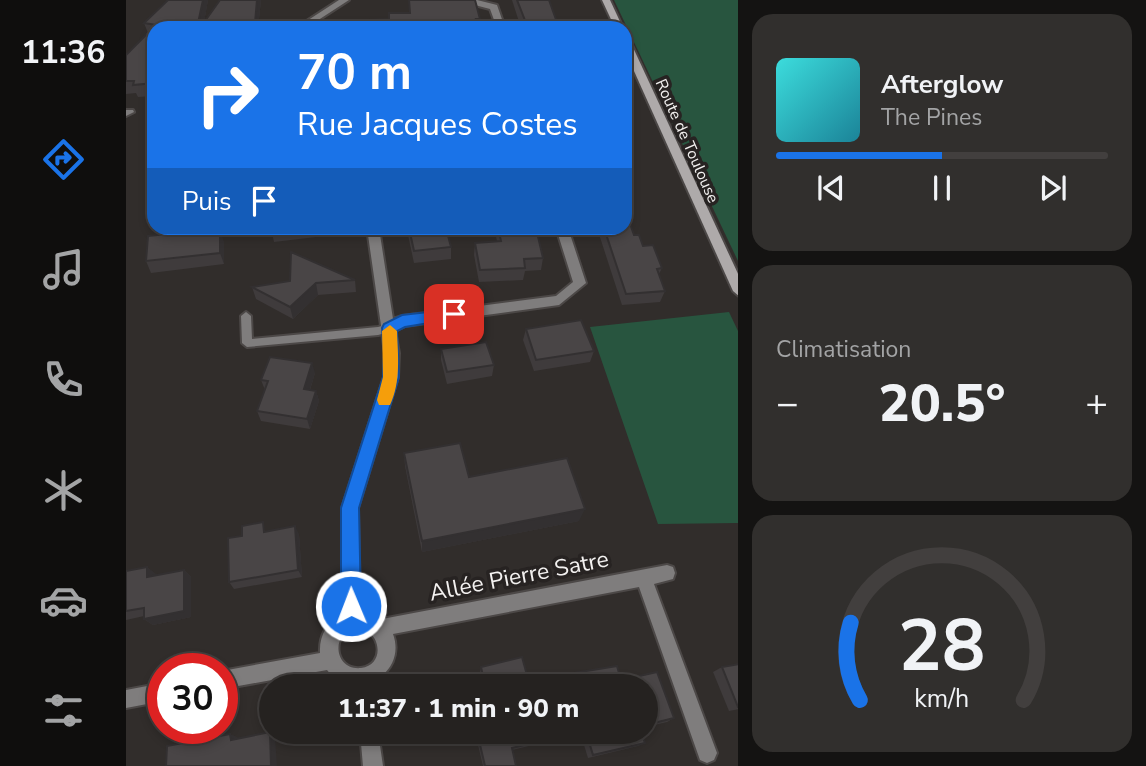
<!DOCTYPE html>
<html lang="fr">
<meta charset="utf-8">
<style>
body{margin:0;font-family:"Nunito Sans",sans-serif;background:#312f2d;color:#f1f3f6;height:100vh;display:flex;flex-direction:column;font-size:26px;white-space:nowrap}
*{box-sizing:border-box;margin:0}
p{font-size:23px;color:#a3a4a5}
.icon{flex:none;width:38px;height:38px;fill:none;stroke:currentColor;stroke-width:2;stroke-linecap:round;stroke-linejoin:round}
.map{position:relative;flex:1;overflow:hidden}
.side{display:flex;flex-direction:column;gap:14px;padding:14px;background:#141312;width:408px}
.side>*{flex:none}
.guide{position:absolute;left:21px;top:21px;width:485px;height:214px;border-radius:21px;box-shadow:0 4px 10px #0003,0 0 0 2px #423f3e;background:#1a73e8;color:#fff;overflow:hidden}
.speed{position:absolute;left:21px;top:653px;display:flex;gap:14px;font-size:35px;font-weight:700;text-align:center}
.speed>*{display:grid;place-content:center;width:91px;height:91px;border-radius:50%;background:#252220;box-shadow:0 4px 10px #0003,0 0 0 2px #423f3e;line-height:1}
.speed .limit{border:10px solid #d22;background:#fff;color:#111}
.pin{position:absolute;display:grid;place-items:center;width:60px;height:60px;color:#fff;margin:-30px;border-radius:14px;box-shadow:0 4px 10px #0006}
.me{position:absolute;width:77px;margin:-38px;rotate:359deg;stroke-linejoin:round;filter:drop-shadow(0 0 5px #0008)}
.turn{display:flex;align-items:center;gap:24px;height:147px;padding:0 35px;font-size:32px}
.turn .icon{width:91px;height:91px;stroke-width:2.5}
.turn b{display:block;font-size:49px;line-height:60px}
.then{display:flex;align-items:center;height:66px;padding:0 35px;background:#0003;gap:14px;font-size:26px}
.big{font-size:52px;font-weight:800;line-height:1.1}
.side .card{flex:1;display:flex;flex-direction:column;justify-content:center;gap:10px;min-width:0;padding:0 24px;border-radius:21px;background:#312f2d}
.side .dial{align-items:center;gap:0}
.dial svg{height:182px;overflow:visible;fill:none;stroke:#423f3e;stroke-width:7;stroke-linecap:round;text-anchor:middle}
.dial text{fill:#f1f3f6;stroke:none}
.song{display:flex;align-items:center;gap:21px}
.cover{width:84px;height:84px;border-radius:10px;background:linear-gradient(135deg,hsl(180 70% 55%),hsl(190 70% 35%))}
.played{height:7px;border-radius:4px;background:linear-gradient(90deg,#1a73e8 50%,#423f3e 50%)}
.keys{display:flex;justify-content:space-around;direction:ltr}
.heat{display:flex;justify-content:space-between;align-items:center;font-size:38px;direction:ltr}
.trip{position:absolute;left:133px;top:674px;width:399px;height:70px;border-radius:35px;background:#252220;box-shadow:0 4px 10px #0003,0 0 0 2px #423f3e;font-weight:800;line-height:70px;text-align:center}
main{display:flex;flex:1;min-height:0}
.menu{display:flex;flex-direction:column;width:126px;justify-content:space-around;align-items:center;background:#0f0e0d;color:#a3a4a5}
.menu .icon{width:49px;height:49px}
.menu .active{color:#1a73e8}
.menu b{font-size:32px;color:#f1f3f6}
.map>svg:first-child{display:block}
</style>
<main>
<nav class="menu">
<b>11:36</b>
<svg class="icon active" aria-label="directions" viewBox="0 0 24 24"><path d="M12 3l9 9-9 9-9-9zM9 14v-3h6M13 9l2 2-2 2"/></svg>
<svg class="icon" aria-label="music" viewBox="0 0 24 24"><path d="M9 18V5l10-2v13"/><circle cx="6" cy="18" r="3"/><circle cx="16" cy="16" r="3"/></svg>
<svg class="icon" aria-label="phone" viewBox="0 0 24 24"><path d="M5 4h4l2 5-3 2q2 4 5 5l2-3 5 2v4C11 20 4 13 5 4z"/></svg>
<svg class="icon" aria-label="climate" viewBox="0 0 24 24"><path d="M12 3v18M4 7l16 10M4 17L20 7"/></svg>
<svg class="icon" aria-label="car" viewBox="0 0 24 24"><path d="M5 17H2v-5l4-1 3-4h7l3 4 3 1v5h-3M9 17h6M6 11h13"/><circle cx="7" cy="17" r="2"/><circle cx="17" cy="17" r="2"/></svg>
<svg class="icon" aria-label="filters" viewBox="0 0 24 24"><path d="M4 7h16M4 17h16"/><circle cx="9" cy="7" r="2"/><circle cx="15" cy="17" r="2"/></svg>
</nav>
<div class="map">
<svg width="613" height="766" viewBox="0 0 613 766">
<rect width="100%" height="100%" fill="#312d2b"/>
<g fill="#28553f">
<path d="M488,0H612V261Z"/>
<path d="M603,312L613,333L612,523L532,524L464,327Z"/>
</g>
<g fill="none" stroke-linecap="round" stroke-linejoin="round">
<g stroke="#4c4847" stroke-width="4">
<path id="service" d="M120,312L125,316L126,339L252,327L263,324L268,328L267,331L252,335L121,347L116,343L115,316Z"/>
</g>
<g stroke="#4c4847" stroke-width="4">
<g id="minor">
<path d="M213,0H223L180,28H170Z"/>
<path d="M329,0H351L371,5L379,28H371L364,9L345,4H333Z"/>
<path d="M0,110H7L8,112L0,116Z"/>
<path d="M241,228H253L267,319L276,316L430,296L447,282L430,228H442L460,283L433,305L279,326L269,331L273,353L272,377L232,508L234,610L256,619L541,565L547,567L549,573L547,579L528,584L591,753L588,760L581,763L574,760L513,587L267,634C282,675 227,704 201,670L96,689V671L194,653C193,636 201,621 217,614L216,508L258,377L259,353ZM232,628C255,630 260,665 235,668C207,671 204,630 232,628Z"/>
<path d="M37,683V701L0,708V690Z"/>
<path d="M234,732H252L257,766H237Z"/>
</g>
</g>
<g stroke="#4c4847" stroke-width="4">
<g id="secondary">
<path d="M476,0H484L497,28H489Z"/>
<path d="M499,38L504,41L613,276V296L607,291L499,51Z"/>
</g>
</g>
<use href="#service" fill="#7f7d7d" fill-rule="evenodd"/>
<use href="#minor" fill="#7f7d7d" fill-rule="evenodd"/>
<use href="#secondary" fill="#aeaaaa" fill-rule="evenodd"/>
</g>
<g fill="#3f3b3c">
<path d="M42,0H82L78,22L94,0H135L132,28H28V96L12,97L10,93L0,94V55L22,33L18,23Z"/>
<path d="M283,0L354,19L353,28H201L263,19L283,13Z"/>
<path d="M386,0H423L433,28H395Z"/>
<path d="M145,228H190V237L148,242Z"/>
<path d="M282,228H320L325,247V259L288,263L282,235Z"/>
<path d="M368,228H410L417,258L415,270L399,271L397,280L353,282L348,255L349,243L371,241Z"/>
<path d="M471,228H499L508,235L536,268L533,274L539,291L534,302L496,305Z"/>
<path d="M82,231L98,242V264L25,273L20,261Z"/>
<path d="M229,280L230,292L192,295L167,319L130,299L126,287L164,281Z"/>
<path d="M400,329L468,351L464,362L408,371L397,340Z"/>
<path d="M315,349L368,365L366,376L321,384L315,360Z"/>
<path d="M189,373L184,390L190,391L193,401L184,429L135,421L131,411L139,390L135,380Z"/>
<path d="M278,453L343,477L453,521L296,552L279,466Z"/>
<path d="M142,531L173,534L176,577L108,589L103,582Z"/>
<path d="M21,567L30,575L58,570L65,577V617L27,625L18,619V616L0,620V571Z"/>
<path d="M613,664V709L603,711L587,672L596,667Z"/>
<path d="M491,666L495,680L531,672L548,718L541,722L520,727V686H440L438,679L442,674Z"/>
<path d="M355,667L404,686H357L354,672Z"/>
<path d="M349,732H416L419,740L415,743L386,750L390,766H357Z"/>
<path d="M454,732H515L519,743L512,746L462,758Z"/>
</g>
<g fill="#333031">
<path d="M77,0H82L77,28H71Z"/>
<path d="M131,0H135L132,28H130L129,23Z"/>
<path d="M94,230L98,242V264L94,253Z"/>
<path d="M190,283L192,295L167,319L164,307Z"/>
<path d="M186,363L189,373L181,399L178,389Z"/>
<path d="M190,391L193,401L184,429L181,419Z"/>
<path d="M459,509L453,521L296,552V541Z"/>
<path d="M169,526L173,534L176,577L172,570Z"/>
<path d="M21,567L30,574L29,584L21,577Z"/>
<path d="M58,570L65,577V617L27,625L18,619Z"/>
<path d="M144,732L149,736L151,766H145Z"/>
<path d="M104,734L111,737V743L105,740Z"/>
</g>
<g fill="#494546" stroke="#333031" stroke-width="2">
<path d="M42,0H77L71,28H28V83L7,85L8,81H0V55L30,25L18,23Z"/>
<path d="M94,0H131L129,23L117,24L116,28H74Z"/>
<path d="M283,0H349L354,19H350L353,28H329L328,21L294,24L292,28H201V22L263,19V13H284Z"/>
<path d="M391,0H423L433,28H402Z"/>
<path d="M499,209L508,235H513L517,246L527,245L536,268L531,269L539,291L500,294L478,228H499Z"/>
<path d="M50,228H79V232L94,230V253L20,261L22,236L50,233Z"/>
<path d="M283,228H320L325,247L288,251Z"/>
<path d="M372,228H410L417,258L398,259L399,268L354,270L349,243L375,241Z"/>
<path d="M165,252L229,280L190,283L164,307L126,287L164,281Z"/>
<path d="M455,320L468,351L410,360L400,329Z"/>
<path d="M360,342L368,365L321,372L315,349Z"/>
<path d="M144,357L186,363L178,389L190,391L181,419L131,411L142,381L135,380Z"/>
<path d="M334,443L343,477L441,458L459,509L296,541L278,453Z"/>
<path d="M137,522L138,532L169,526L172,570L103,582L102,538L116,536V526Z"/>
<path d="M21,567V577L58,570V611L18,619V608L0,611V571Z"/>
<path d="M396,657L404,686H359L355,667Z"/>
<path d="M613,664V707H612L596,667Z"/>
<path d="M491,666L495,680L531,672L548,718L520,725V686H446L442,674Z"/>
<path d="M144,732L145,766H40L41,746L104,734L105,740Z"/>
<path d="M351,732H416L419,740L386,748L390,766H359Z"/>
<path d="M460,732H515L519,743L467,755Z"/>
</g>
<path fill="#1a73e8" stroke="#114b97" stroke-width="2" d="M328,309L336,314L334,318L279,327L271,331L273,377L233,508L235,606L232,612L225,615L218,612L215,606V508L257,377L258,353L256,328L258,324L276,315Z"/>
<path fill="#f59e0b" d="M264,325L271,331C272,356 275,382 264,405H253L251,400L257,377L256,331Z"/>
<g text-anchor="middle" dominant-baseline="central" stroke-width="7" stroke-linejoin="round" paint-order="stroke">
<g font-size="16" fill="#f3f1f0" stroke="#272322">
<text transform="translate(561 141) rotate(66)">Route de Toulouse</text>
</g>
<g font-size="23" fill="#f3f1f0" stroke="#272322">
<text transform="translate(393 576) rotate(-11)">Allée Pierre Satre</text>
</g>
</g>
</svg>
<div class="speed"><div class="limit">30</div></div>
<div class="pin" style="left:328px;top:314px;background:#d93025"><svg class="icon" aria-label="arrive" viewBox="0 0 24 24"><path d="M6 21V4h12l-3 4 3 4H6"/></svg></div>
<svg class="me" style="left:225px;top:606px" viewBox="-20 -20 40 40"><circle r="17" fill="#1a73e8" stroke="#fff" stroke-width="3"/><path d="M0-11L8 9 0 5-8 9z" fill="#fff"/></svg>
<div class="trip">11:37 · 1 min · 90 m</div>
<div class="guide">
<div class="turn"><svg class="icon" aria-label="right" viewBox="0 0 24 24"><path d="M7 20v-9h11M14 6l5 5-5 5"/></svg><div><b>70 m</b>Rue Jacques Costes</div></div>
<div class="then">Puis<svg class="icon" aria-label="arrive" viewBox="0 0 24 24"><path d="M6 21V4h12l-3 4 3 4H6"/></svg></div>
</div>
</div>
<section class="side">
<div class="card">
<div class="song"><i class="cover"></i><div><b>Afterglow</b><p>The Pines</p></div></div>
<div class="played"></div>
<div class="keys"><svg class="icon" aria-label="previous" viewBox="0 0 24 24"><path d="M18 5L8 12l10 7zM5 5v14"/></svg><svg class="icon" aria-label="pause" viewBox="0 0 24 24"><path d="M8 5v14M16 5v14"/></svg><svg class="icon" aria-label="next" viewBox="0 0 24 24"><path d="M6 5l10 7-10 7zM19 5v14"/></svg></div>
</div>
<div class="card"><p>Climatisation</p>
<div class="heat"><a>−</a><b class="big">20.5°</b><a>+</a></div>
</div>
<div class="card dial"><svg viewBox="0 0 100 80">
<path d="M14 69A42 42 0 1 1 86 69"/>
<path d="M14 69A42 42 0 0 1 10 35" stroke="#1a73e8"/>
<text x="50" y="56" font-size="32" font-weight="700">28</text>
<text x="50" y="72" font-size="11">km/h</text>
</svg></div>
</section>
</main>
